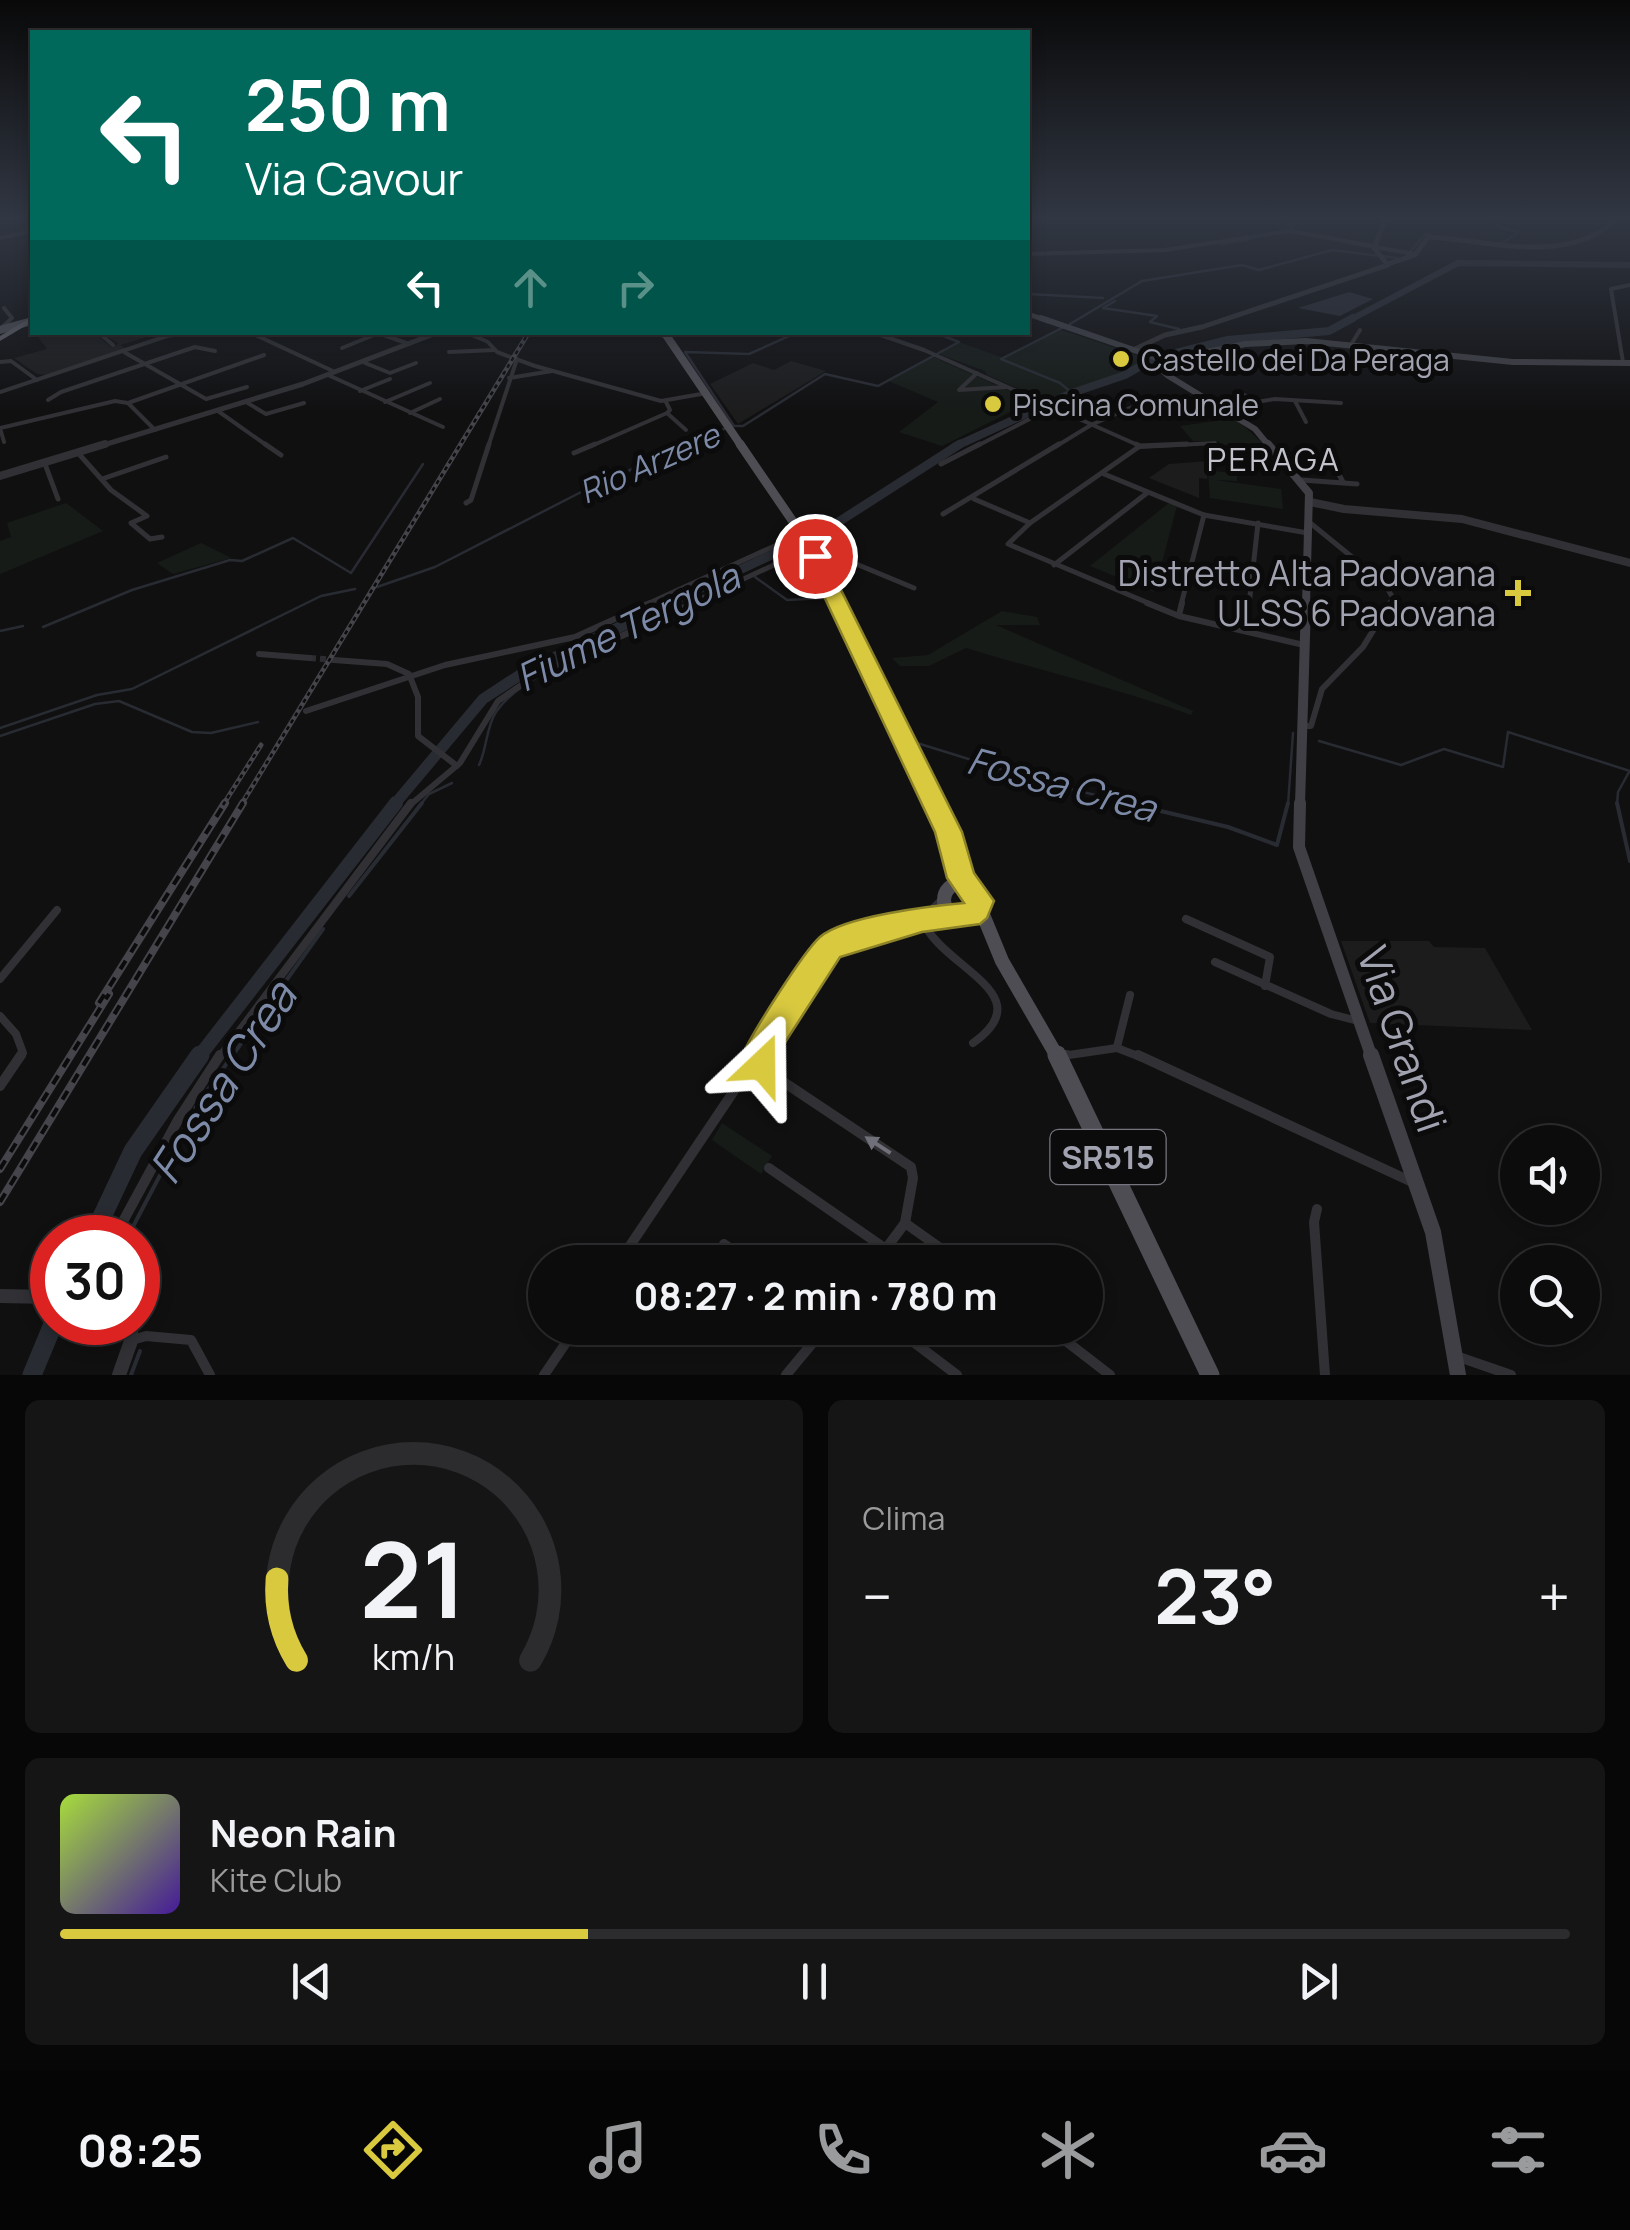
<!DOCTYPE html>
<html lang="it">
<meta charset="utf-8">
<style>
body{margin:0;font-family:Manrope,sans-serif;background:#151516;color:#f1f3f6;height:100vh;display:flex;flex-direction:column;font-size:38px;white-space:nowrap}
*{box-sizing:border-box;margin:0}
p{font-size:32px;color:#9a9b9d}
.icon{flex:none;width:55px;height:55px;fill:none;stroke:currentColor;stroke-width:2;stroke-linecap:round;stroke-linejoin:round}
.map{position:relative;height:1375px;overflow:hidden}
.panel{display:flex;flex-direction:column;gap:25px;padding:25px;background:#070707;flex:1}
.panel>*{flex:none}
.top-card{position:absolute;left:30px;top:30px;width:1000px;height:305px;border-radius:0px;box-shadow:0 5px 15px #0003,0 0 0 2px #2c2c2e;background:#00695c;color:#fff;overflow:hidden}
.buttons{position:absolute;left:1500px;top:1125px;display:grid;gap:20px}
.buttons a{display:grid;place-items:center;width:100px;height:100px;border-radius:50%;background:#0c0c0d;box-shadow:0 5px 15px #0003,0 0 0 2px #2c2c2e;font-size:50px}
.speed{position:absolute;left:30px;top:1215px;display:flex;gap:20px;font-size:50px;font-weight:700;text-align:center}
.speed>*{display:grid;place-content:center;width:130px;height:130px;border-radius:50%;background:#0c0c0d;box-shadow:0 5px 15px #0003,0 0 0 2px #2c2c2e;line-height:1}
.speed .limit{border:15px solid #d22;background:#fff;color:#111}
.pin{position:absolute;display:grid;place-items:center;width:85px;height:85px;color:#fff;margin:-42px;border:5px solid #fff;border-radius:50%;box-shadow:0 2px 10px #0007}
.me{position:absolute;width:110px;margin:-55px;rotate:23deg;stroke-linejoin:round;filter:drop-shadow(0 0 8px #0008)}
.turn{display:flex;align-items:center;gap:35px;height:210px;padding:0 50px;font-size:45px}
.turn .icon{width:130px;height:130px;stroke-width:2.5}
.turn b{display:block;font-size:70px;line-height:85px}
.lanes{display:flex;align-items:center;height:95px;padding:0 50px;background:#0003;justify-content:center;gap:50px;direction:ltr}
.lanes .off{opacity:.35}
.big{font-size:75px;font-weight:700;line-height:1.1}
.panel .card{flex:1;display:flex;flex-direction:column;justify-content:center;gap:15px;min-width:0;padding:0 35px;border-radius:15px;background:#151516}
.panel .dial{align-items:center;gap:0}
.dial svg{height:260px;overflow:visible;fill:none;stroke:#2c2c2e;stroke-width:7;stroke-linecap:round;text-anchor:middle}
.dial text{fill:#f1f3f6;stroke:none}
.song{display:flex;align-items:center;gap:30px}
.cover{width:120px;height:120px;border-radius:15px;background:linear-gradient(135deg,hsl(80 70% 55%),hsl(260 70% 35%))}
.played{height:10px;border-radius:5px;background:linear-gradient(90deg,#d9c93f 35%,#2c2c2e 35%)}
.keys{display:flex;justify-content:space-around;direction:ltr}
.heat{display:flex;justify-content:space-between;align-items:center;font-size:55px;direction:ltr}
.panel .tiles{flex:1;display:grid;gap:25px;grid-template-columns:1fr 1fr}
.card:last-child{grid-column:span 2}
.trip{position:absolute;left:528px;top:1245px;width:575px;height:100px;border-radius:50px;background:#0c0c0d;box-shadow:0 5px 15px #0003,0 0 0 2px #2c2c2e;font-weight:700;line-height:100px;text-align:center}
.tabs{display:flex;height:160px;justify-content:space-around;align-items:center;background:#050505;color:#9a9b9d}
.tabs .icon{width:70px;height:70px}
.tabs .active{color:#d9c93f}
.tabs b{font-size:45px;color:#f1f3f6}
.map>svg:first-child{display:block}
</style>
<div class="map">
<svg width="1630" height="1375" viewBox="0 0 1630 1375">
<rect width="100%" height="100%" fill="#101011"/>
<g fill="#1c1c1d">
<path d="M35,333H94L111,347L119,344L102,333H160L120,345L126,349L46,375L37,374L14,358L47,349Z"/>
<path d="M791,361L826,371L738,424L710,384L753,363L774,370Z"/>
<path d="M1209,461L1218,472L1208,470L1207,479L1199,478V498L1149,478L1169,464Z"/>
<path d="M1341,941H1429L1434,947L1485,948L1532,1030L1370,1023Z"/>
</g>
<g fill="#161b18">
<path d="M1061,330L1148,359L1135,368L1047,401L987,375L985,371L939,354L959,342L1004,358Z"/>
<path d="M933,357L1032,401L942,446L899,432L938,402L886,380Z"/>
<path d="M1235,418L1276,455L1228,453L1218,441H1193L1180,426Z"/>
<path d="M1208,470L1237,474V481L1215,480L1281,489L1283,509L1210,498Z"/>
<path d="M66,503L103,531L0,574V541L11,537L7,523Z"/>
<path d="M1169,503L1177,506L1154,592L1090,566Z"/>
<path d="M201,543L231,558L173,574L157,563Z"/>
<path d="M1002,611L1037,617L1040,625H996L1193,711L1191,715C1117,688 1041,671 966,648L929,666H900L892,658L928,655Z"/>
<path d="M722,1123L772,1156L761,1174L712,1140Z"/>
</g>
<path fill="#282b32" d="M1349,292L1373,299L1340,316L1298,308Z"/>
<g fill="none" stroke-linecap="round" stroke-linejoin="round">
<g stroke="#282b32" stroke-width="2.5">
<path d="M1283,220L1293,228"/>
<path d="M1495,220L1498,227L1519,232L1501,244"/>
<path d="M1343,242L1369,247"/>
<path d="M1221,244L1252,239"/>
<path d="M1405,258L1425,234L1430,235"/>
<path d="M1029,294L1103,298"/>
<path d="M1115,301L1103,308L1157,316L1150,322L1179,329"/>
<path d="M1070,324L1142,281L1242,265L1259,270L1332,250L1397,258"/>
<path d="M1062,328L1001,359L1060,383L1072,393"/>
<path d="M1141,355L1149,360"/>
<path d="M734,426L685,352L749,354L798,332"/>
<path d="M735,426H743L825,374L878,386L959,342L941,335L945,332"/>
<path d="M755,577L787,600L825,598L861,666"/>
<path d="M377,587L435,567L589,488L726,428"/>
<path d="M696,604L716,594"/>
<path d="M43,627L132,590L230,560L242,561L293,538L351,573L423,464"/>
<path d="M0,631L23,626"/>
<path d="M874,663L917,743L1049,784L1138,805"/>
<path d="M0,728L97,695L132,689L321,596L355,589"/>
<path d="M0,736L95,704L119,701L192,732L211,733L258,722"/>
<path d="M1319,741L1401,765L1444,749L1503,767L1508,732L1630,771"/>
<path d="M479,765C487,749 486,727 496,712C522,673 605,646 648,627"/>
<path d="M420,805L429,794L452,783"/>
<path d="M1288,805L1293,733"/>
<path d="M1617,805L1618,792L1629,772"/>
</g>
<g stroke="#282b32" stroke-width="4">
<path d="M1127,803L1228,827L1277,845L1288,803"/>
<path d="M1617,803L1630,861"/>
<path d="M349,896L422,803"/>
<path d="M127,1238L197,1105L323,929"/>
<path d="M131,1375L140,1351"/>
</g>
<path stroke="#282b32" stroke-width="6" d="M1348,321L1458,263L1630,265"/>
<g stroke="#282b32" stroke-width="8">
<path d="M1164,356L1228,340L1329,331L1353,318"/>
<path d="M954,447L1072,393L1125,375L1151,360"/>
</g>
<path stroke="#282b32" stroke-width="9" d="M665,605L829,528L960,444"/>
<path stroke="#282b32" stroke-width="11" d="M394,805L483,699L526,671L671,603"/>
<path stroke="#282b32" stroke-width="14" d="M198,1058L396,803"/>
<g stroke="#282b32" stroke-width="19">
<path d="M92,1238L133,1151L200,1055"/>
<path d="M32,1375L54,1322"/>
</g>
<path stroke="#2d2d31" stroke-width="6" stroke-dasharray="6 4" stroke-linecap="butt" d="M310,658L334,660"/>
<g stroke="#313135" stroke-width="4">
<path d="M0,238L32,231"/>
<path d="M1374,247L1415,254"/>
<path d="M1028,254L1165,250L1290,231L1374,246"/>
<path d="M1,328L12,318L4,308"/>
<path d="M98,332L113,345"/>
<path d="M249,332L335,372"/>
<path d="M465,332L488,342L497,352L535,366L661,401L707,393"/>
<path d="M636,332L667,336"/>
<path d="M872,332L924,350L1140,446"/>
<path d="M172,333L174,335L166,336Z"/>
<path d="M378,333L409,344"/>
<path d="M1352,343L1360,330"/>
<path d="M342,348L379,333"/>
<path d="M124,352L206,399L247,387"/>
<path d="M449,352L495,350"/>
<path d="M0,362L11,361L37,380"/>
<path d="M1623,362L1611,289L1630,285"/>
<path d="M365,363L390,373L416,363"/>
<path d="M977,373L959,390L1006,387"/>
<path d="M328,375L443,427"/>
<path d="M509,378L552,371"/>
<path d="M360,391L390,379"/>
<path d="M1237,391L1253,400"/>
<path d="M0,392L167,336"/>
<path d="M48,400L61,392L195,347L215,351"/>
<path d="M1295,401L1306,422"/>
<path d="M246,402L266,414L304,403"/>
<path d="M385,402L430,383"/>
<path d="M128,403L264,355"/>
<path d="M1224,407L1275,399L1341,403"/>
<path d="M218,411L269,447"/>
<path d="M410,413L440,399"/>
<path d="M667,413L686,430"/>
<path d="M4,442L0,428L115,401L128,403L155,430"/>
<path d="M488,447L517,359"/>
<path d="M589,447L667,413L670,410L666,402"/>
<path d="M975,447L1053,407"/>
<path d="M1055,447L1091,425L1146,401"/>
<path d="M1139,447L1215,443"/>
</g>
<g stroke="#313135" stroke-width="5">
<path d="M265,444L281,455"/>
<path d="M1136,444L1140,446"/>
<path d="M574,453L595,444"/>
<path d="M79,454L111,490L147,516L131,523L150,539L162,537"/>
<path d="M45,464L58,499"/>
<path d="M941,464L980,444"/>
<path d="M1335,467L1343,482"/>
<path d="M1104,474L1204,515L1308,533"/>
<path d="M102,479L166,457"/>
<path d="M1302,480L1357,484"/>
<path d="M974,499L1030,523"/>
<path d="M466,503L471,500L489,444"/>
<path d="M943,514L1059,444"/>
<path d="M1309,522L1384,583L1393,598L1389,605"/>
<path d="M815,556L832,554L914,588"/>
<path d="M1054,565L1147,493"/>
<path d="M645,605L801,534"/>
<path d="M687,605L811,548"/>
<path d="M1153,605L1008,544L1030,523L1140,446L1187,444"/>
<path d="M1181,605L1204,515"/>
<path d="M1249,605L1258,523"/>
</g>
<g stroke="#313135" stroke-width="6">
<path d="M1147,603L1179,616L1304,645"/>
<path d="M1179,615L1182,603"/>
<path d="M1246,631L1249,603"/>
<path d="M259,654L310,658"/>
<path d="M334,660L387,664L409,674L418,697V736L457,766"/>
<path d="M306,711L445,665L575,637L650,603"/>
<path d="M1301,726H1311L1322,689L1363,647L1390,603"/>
<path d="M410,805L460,763L498,701L534,676L693,603"/>
</g>
<g stroke="#313135" stroke-width="8">
<path d="M923,918L943,899"/>
<path d="M922,919C940,968 1044,993 973,1043"/>
<path d="M1186,919L1270,957L1265,986"/>
<path d="M1215,962L1331,1014L1358,1021"/>
<path d="M0,979L57,910"/>
<path d="M0,1016L16,1034L23,1053L20,1058"/>
<path d="M1117,1047L1130,995"/>
<path d="M758,1056L829,947L843,939L956,914"/>
<path d="M1062,1056L1117,1048L1143,1058"/>
<path d="M219,1058L411,803"/>
<path d="M751,1058L758,1056"/>
</g>
<g stroke="#313135" stroke-width="10">
<path d="M1138,1055L1410,1181"/>
<path d="M758,1056L761,1067L754,1072L748,1070L746,1059Z"/>
<path d="M1062,1056L1067,1055"/>
<path d="M761,1067L911,1167L913,1178L905,1223"/>
<path d="M0,1086L21,1055"/>
<path d="M769,1168L886,1249"/>
<path d="M1317,1209L1314,1222L1325,1375"/>
<path d="M114,1238L178,1120L220,1055"/>
<path d="M724,1244L750,1262"/>
<path d="M619,1262L748,1070"/>
<path d="M876,1262L905,1223L960,1262"/>
<path d="M895,1328L957,1375"/>
<path d="M1049,1328L1110,1375"/>
<path d="M132,1340L146,1336L191,1340L210,1375"/>
<path d="M1456,1356L1511,1375"/>
<path d="M544,1375L576,1328"/>
<path d="M786,1375L825,1328"/>
</g>
<g stroke="#313135" stroke-width="5">
<path d="M1388,264L1415,255L1428,237C1490,240 1565,266 1616,220"/>
<path d="M1135,349L1165,335L1202,327L1388,265L1374,248L1385,220"/>
<path d="M97,447L303,384L439,332"/>
</g>
<g stroke="#313135" stroke-width="8">
<path d="M0,476L105,444"/>
<path d="M1310,502L1344,509L1462,519L1630,563"/>
</g>
<g stroke="#313135" stroke-width="14">
<path d="M0,1296L52,1297"/>
<path d="M119,1375L131,1341V1322"/>
</g>
<path stroke="#3f3f45" stroke-width="5" d="M1028,314L1048,321"/>
<g stroke="#3f3f45" stroke-width="6">
<path d="M1041,318L1157,358"/>
<path d="M1168,360L1245,344L1306,341L1513,362L1630,363"/>
<path d="M1161,362L1159,367L1167,375L1255,429L1270,447"/>
</g>
<path stroke="#3f3f45" stroke-width="8" d="M1268,444L1309,493L1306,605"/>
<path stroke="#3f3f45" stroke-width="10" d="M1300,805L1306,603"/>
<path stroke="#3f3f45" stroke-width="12" d="M1300,803L1299,847L1372,1058"/>
<path stroke="#3f3f45" stroke-width="16" d="M1371,1055L1433,1232L1458,1375"/>
<g stroke="#4e4d54" stroke-width="8">
<path d="M0,330L32,321"/>
<path d="M664,332L742,447"/>
</g>
<path stroke="#4e4d54" stroke-width="9" d="M740,444L811,548L839,605"/>
<path stroke="#4e4d54" stroke-width="11" d="M837,603L936,805"/>
<g stroke="#4e4d54" stroke-width="14">
<path d="M934,803C945,824 956,873 967,886"/>
<circle cx="961" cy="900" r="17"/>
<path d="M979,905L1002,961L1058,1058"/>
</g>
<path stroke="#4e4d54" stroke-width="19" d="M1057,1055L1210,1375"/>
<path fill="#5e5e65" fill-rule="evenodd" d="M32,317V322L0,341V336Z"/>
<g stroke="#44444a" stroke-width="5">
<g id="rail-far1">
<path d="M223,805L261,745"/>
<path d="M241,805L529,332"/>
</g>
</g>
<g stroke="#44444a" stroke-width="8">
<g id="rail">
<path d="M99,1003L225,803"/>
<path d="M0,1169L109,994"/>
<path d="M0,1202L243,803"/>
</g>
</g>
<use href="#rail-far1" stroke="#0b0b0c" stroke-width="2.5" stroke-dasharray="4" stroke-linecap="butt"/>
<use href="#rail" stroke="#0b0b0c" stroke-width="4" stroke-dasharray="10" stroke-linecap="butt"/>
</g>
<defs><path id="oneway-solid" d="M-6-.8H1V-3.2L6.5 0L1 3.2V.8H-6Z" transform="scale(2.5)"/></defs>
<use fill="#6f7079" href="#oneway-solid" transform="translate(878 1145) rotate(-147)"/>
<linearGradient id="sky" x2="0" y2="1"><stop stop-color="#090909"/><stop offset="0.53" stop-color="#313743"/><stop offset="1" stop-color="#313743" stop-opacity="0"/></linearGradient>
<rect width="1630" height="412" fill="url(#sky)"/>
<path fill="#d9c93f" stroke="#8d8329" stroke-width="2.5" d="M815,551L824,556L962,832L974,873L994,901L987,918L980,924L922,932L840,957L775,1058L778,1065L773,1076L762,1081L750,1076L742,1056C750,1036 804,951 820,937C844,916 931,906 964,903L947,878L935,832L805,556Z"/>
<g fill="#d9c93f" stroke="#0b0b0c" stroke-width="4">
<circle cx="1121" cy="359" r="10"/>
<circle cx="993" cy="404" r="10"/>
<path d="M1513 578h10v10h10v10h-10v10h-10v-10h-10v-10h10z"/>
</g>
<g text-anchor="middle" dominant-baseline="central" stroke-width="10" stroke-linejoin="round" paint-order="stroke">
<g font-size="30" fill="#a2a3b0" stroke="#0b0b0c" text-anchor="start">
<text x="1141" y="359">Castello dei Da Peraga</text>
<text x="1013" y="404">Piscina Comunale</text>
</g>
<g font-size="32" letter-spacing="2.5" fill="#c3c3cc" stroke="#0b0b0c">
<text x="1274" y="459">PERAGA</text>
</g>
<g font-size="32" font-style="italic" fill="#7d8aa7" stroke="#0b0b0c">
<text transform="translate(649 463) rotate(-24)">Rio Arzere</text>
</g>
<rect fill="#0b0b0c" stroke="#75757f" stroke-width="2.5" x="1050.5" y="1130" width="115" height="54" rx="8"/>
<g font-size="32" font-weight="bold" fill="#a2a3b0">
<text x="1108" y="1157">SR515</text>
</g>
<g font-size="35" fill="#a2a3b0" stroke="#0b0b0c" text-anchor="end">
<text x="1496" y="573">Distretto Alta Padovana<tspan x="1496" dy="40">ULSS 6 Padovana</tspan></text>
</g>
<g font-size="38" font-style="italic" fill="#7d8aa7" stroke="#0b0b0c">
<text transform="translate(627 626) rotate(-26)">Fiume Tergola</text>
<text transform="translate(1062 783) rotate(15)">Fossa Crea</text>
</g>
<g font-size="42" fill="#a2a3b0" stroke="#0b0b0c">
<text transform="translate(1403 1039) rotate(71)">Via Grandi</text>
</g>
<g font-size="45" font-style="italic" fill="#7d8aa7" stroke="#0b0b0c">
<text transform="translate(222 1082) rotate(-57)">Fossa Crea</text>
</g>
</g>
</svg>
<div class="buttons">
<a><svg class="icon" aria-label="sound" viewBox="0 0 24 24"><path d="M4 9h4l5-4v14l-5-4H4zM17 9q2 3 0 6"/></svg></a>
<a><svg class="icon" aria-label="search" viewBox="0 0 24 24"><circle cx="10" cy="10" r="6"/><path d="M15 15l6 6"/></svg></a>
</div>
<div class="speed"><div class="limit">30</div></div>
<div class="pin" style="left:815px;top:556px;background:#d93025"><svg class="icon" aria-label="arrive" viewBox="0 0 24 24"><path d="M6 21V4h12l-3 4 3 4H6"/></svg></div>
<svg class="me" style="left:762px;top:1065px" viewBox="-20 -20 40 40"><path d="M0-17L14 15 0 8-14 15z" fill="#d9c93f" stroke="#fff" stroke-width="4"/></svg>
<div class="trip">08:27 · 2 min · 780 m</div>
<div class="top-card">
<div class="turn"><svg class="icon" aria-label="left" viewBox="0 0 24 24"><path d="M17 20v-9H6M10 6l-5 5 5 5"/></svg><div><b>250 m</b>Via Cavour</div></div>
<div class="lanes"><svg class="icon" aria-label="left" viewBox="0 0 24 24"><path d="M17 20v-9H6M10 6l-5 5 5 5"/></svg><svg class="icon off" aria-label="ahead" viewBox="0 0 24 24"><path d="M12 20V5M6 11l6-6 6 6"/></svg><svg class="icon off" aria-label="right" viewBox="0 0 24 24"><path d="M7 20v-9h11M14 6l5 5-5 5"/></svg></div>
</div>
</div>
<section class="panel">
<div class="tiles">
<div class="card dial"><svg viewBox="0 0 100 80">
<path d="M14 69A42 42 0 1 1 86 69"/>
<path d="M14 69A42 42 0 0 1 8 44" stroke="#d9c93f"/>
<text x="50" y="56" font-size="32" font-weight="700">21</text>
<text x="50" y="72" font-size="11">km/h</text>
</svg></div>
<div class="card"><p>Clima</p>
<div class="heat"><a>−</a><b class="big">23°</b><a>+</a></div>
</div>
<div class="card">
<div class="song"><i class="cover"></i><div><b>Neon Rain</b><p>Kite Club</p></div></div>
<div class="played"></div>
<div class="keys"><svg class="icon" aria-label="previous" viewBox="0 0 24 24"><path d="M18 5L8 12l10 7zM5 5v14"/></svg><svg class="icon" aria-label="pause" viewBox="0 0 24 24"><path d="M8 5v14M16 5v14"/></svg><svg class="icon" aria-label="next" viewBox="0 0 24 24"><path d="M6 5l10 7-10 7zM19 5v14"/></svg></div>
</div>
</div>
</section>
<nav class="tabs">
<b>08:25</b>
<svg class="icon active" aria-label="directions" viewBox="0 0 24 24"><path d="M12 3l9 9-9 9-9-9zM9 14v-3h6M13 9l2 2-2 2"/></svg>
<svg class="icon" aria-label="music" viewBox="0 0 24 24"><path d="M9 18V5l10-2v13"/><circle cx="6" cy="18" r="3"/><circle cx="16" cy="16" r="3"/></svg>
<svg class="icon" aria-label="phone" viewBox="0 0 24 24"><path d="M5 4h4l2 5-3 2q2 4 5 5l2-3 5 2v4C11 20 4 13 5 4z"/></svg>
<svg class="icon" aria-label="climate" viewBox="0 0 24 24"><path d="M12 3v18M4 7l16 10M4 17L20 7"/></svg>
<svg class="icon" aria-label="car" viewBox="0 0 24 24"><path d="M5 17H2v-5l4-1 3-4h7l3 4 3 1v5h-3M9 17h6M6 11h13"/><circle cx="7" cy="17" r="2"/><circle cx="17" cy="17" r="2"/></svg>
<svg class="icon" aria-label="filters" viewBox="0 0 24 24"><path d="M4 7h16M4 17h16"/><circle cx="9" cy="7" r="2"/><circle cx="15" cy="17" r="2"/></svg>
</nav>
